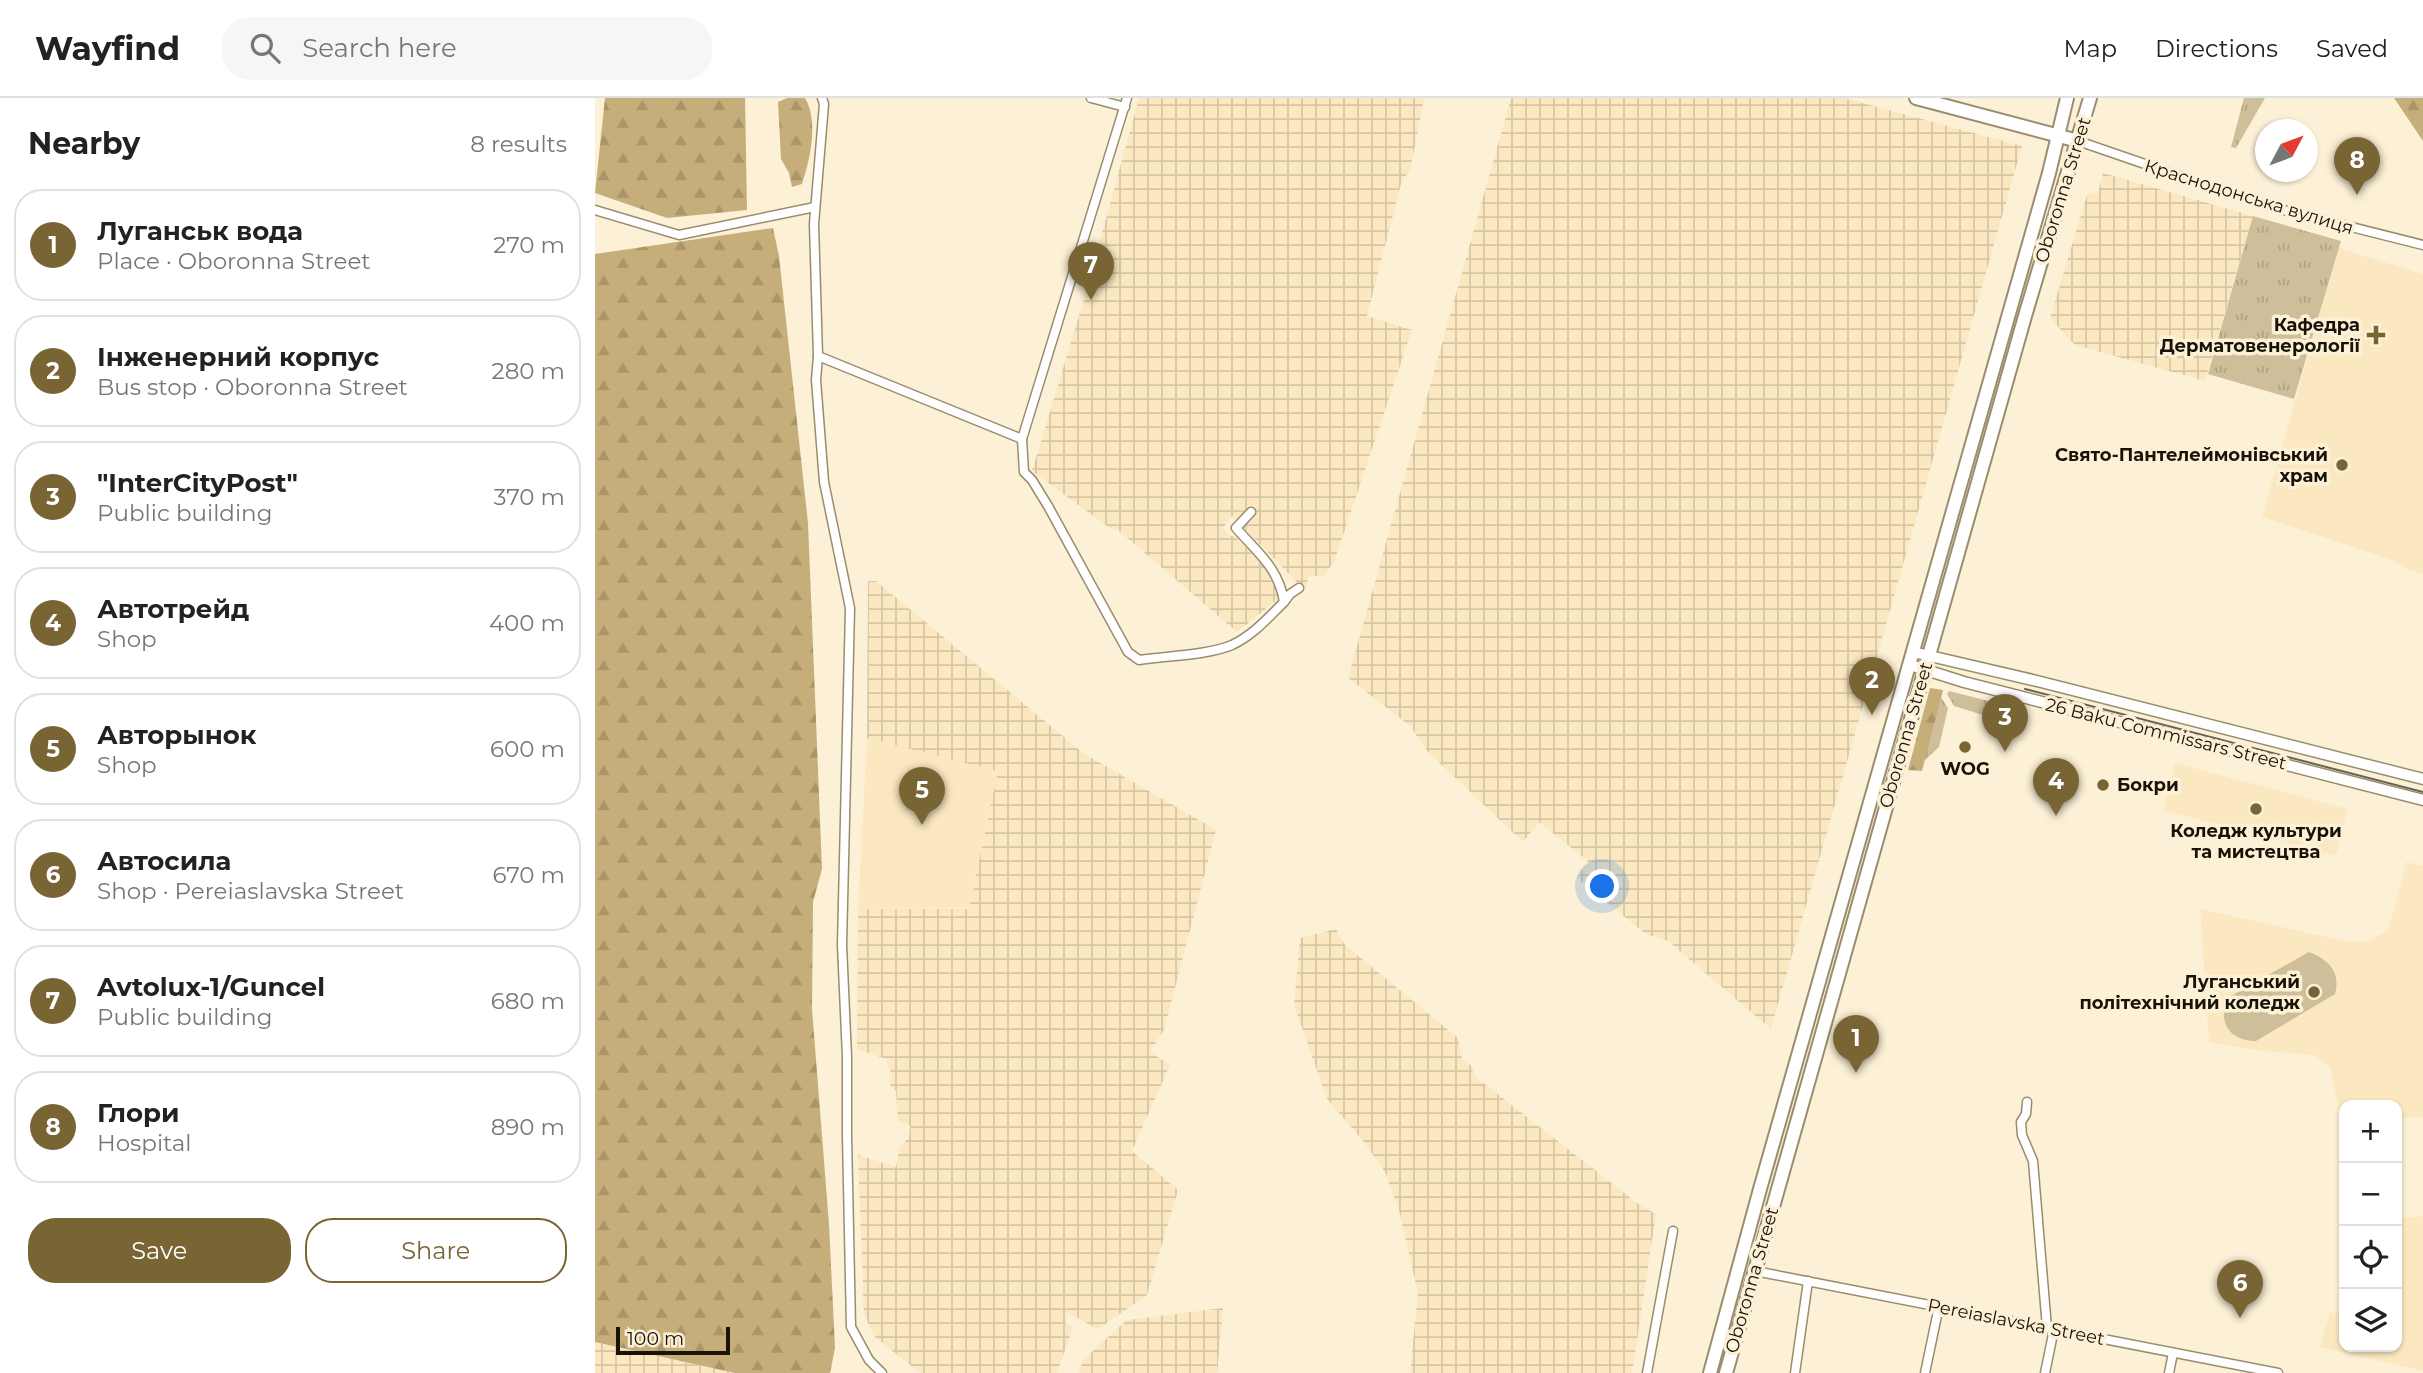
<!DOCTYPE html>
<meta charset="utf-8">
<style>
body{margin:0;font-family:Montserrat,sans-serif;background:#f6f6f6;color:#222}
.controls{position:absolute;right:21px;bottom:21px;display:grid;overflow:hidden;border-radius:14px;box-shadow:0 2px 5px #0004}
.controls button{width:63px;height:63px;display:grid;place-items:center;padding:0;border:0;border-bottom:2px solid #e0e0e0;background:#fff;color:#222;font:35px sans-serif}
.compass{position:absolute;left:1660px;top:21px;width:63px;height:63px;border-radius:50%;background:#fff;box-shadow:0 2px 5px #0004;rotate:49deg}
.scale{position:absolute;left:21px;bottom:18px;width:114px;box-sizing:border-box;padding-left:7px;border:4px solid #181207;border-top:0;font-size:19px;line-height:24px;white-space:nowrap;color:#181207;-webkit-text-stroke:5px #fcf1d6;paint-order:stroke}
.you{position:absolute;left:1008px;top:789px;width:24px;height:24px;margin:-18px;border:5px solid #fff;border-radius:50%;background:#1a73e8;box-shadow:0 0 0 10px #1a73e833}
.badge{display:grid;place-items:center;width:46px;height:46px;border-radius:50%;background:#796434;color:#fff;font-size:23px;font-weight:700}
.pin{position:absolute;translate:-50% -58px;filter:drop-shadow(0 2px 4px #0008)}
.pin::after{content:'';position:absolute;top:37px;width:24px;height:21px;background:inherit;clip-path:polygon(0 0,100% 0,50% 100%)}
.list{margin:0;padding:0;list-style:none}
h2{display:flex;justify-content:space-between;align-items:center;height:91px;margin:0;padding:0 28px;font-size:30px}
h2 small{font-size:23px;font-weight:400;color:#767676}
.list li{display:grid;grid-template-columns:46px 1fr auto;gap:21px;align-items:center;box-sizing:border-box;height:112px;margin:0 14px 14px;padding:0 14px;border:2px solid #e0e0e0;border-radius:28px}
.list b{display:block;font-size:26px;white-space:nowrap}
.list p{margin:0;font-size:23px;white-space:nowrap;color:#767676}
.list em{font-size:23px;font-style:normal;color:#767676}
.actions{display:flex;gap:14px;padding:21px 28px}
.actions a{flex:1;padding:16px 0;border:2px solid #796434;border-radius:28px;text-align:center;font-size:24px;color:#796434}
.actions .main{background:#796434;color:#fff}
.icon{flex:none;width:38px;height:38px;fill:none;stroke:currentColor;stroke-width:2;stroke-linecap:round;stroke-linejoin:round}
.map{position:relative;flex:none;width:1828px;height:1275px;overflow:hidden}
header{display:flex;align-items:center;gap:42px;box-sizing:border-box;height:98px;padding:0 35px;background:#fff;border-bottom:2px solid #e0e0e0}
header strong{font-size:33px}
nav{display:flex;gap:38px;margin-inline-start:auto;font-size:24px}
.search{width:490px;height:63px;background:#f6f6f6;display:flex;align-items:center;gap:18px;box-sizing:border-box;padding:0 24px;border-radius:28px;color:#767676;font-size:26px}
main{display:flex}
aside{flex:1;background:#fff}
.map>svg:first-child{display:block}
</style>
<header>
<strong>Wayfind</strong>
<div class="search"><svg class="icon" aria-label="search" viewBox="0 0 24 24"><circle cx="10" cy="10" r="6"/><path d="M15 15l6 6"/></svg>Search here</div>
<nav><a>Map</a><a>Directions</a><a>Saved</a></nav>
</header>
<main>
<aside>
<h2>Nearby<small>8 results</small></h2>
<ul class="list">
<li><span class="badge">1</span><div><b>Луганськ вода</b><p>Place · Oboronna Street</p></div><em>270 m</em></li>
<li><span class="badge">2</span><div><b>Інженерний корпус</b><p>Bus stop · Oboronna Street</p></div><em>280 m</em></li>
<li><span class="badge">3</span><div><b>&quot;InterCityPost&quot;</b><p>Public building</p></div><em>370 m</em></li>
<li><span class="badge">4</span><div><b>Автотрейд</b><p>Shop</p></div><em>400 m</em></li>
<li><span class="badge">5</span><div><b>Авторынок</b><p>Shop</p></div><em>600 m</em></li>
<li><span class="badge">6</span><div><b>Автосила</b><p>Shop · Pereiaslavska Street</p></div><em>670 m</em></li>
<li><span class="badge">7</span><div><b>Avtolux-1/Guncel</b><p>Public building</p></div><em>680 m</em></li>
<li><span class="badge">8</span><div><b>Глори</b><p>Hospital</p></div><em>890 m</em></li>
</ul>
<div class="actions"><a class="main">Save</a><a>Share</a></div>
</aside>
<div class="map">
<svg width="1828" height="1275" viewBox="0 0 1828 1275">
<defs>
<pattern id="industrial-grid" width="8" height="8" patternUnits="userSpaceOnUse" patternTransform="scale(1.75)"><rect width="8" height="8" fill="#fbe8c0"/><path d="M0 4h8M4 0v8" fill="none" stroke="#d6c6a4"/></pattern>
<pattern id="grass-tufts" width="24" height="20" patternUnits="userSpaceOnUse" patternTransform="scale(1.75)"><rect width="24" height="20" fill="#cebe9a"/><path d="M3 7l-1-3M5 7V3M7 7l1-3M15 17l-1-3M17 17v-4M19 17l1-3" fill="none" stroke="#b0a283"/></pattern>
<pattern id="forest-firs" width="22" height="20" patternUnits="userSpaceOnUse" patternTransform="scale(1.75)"><rect width="22" height="20" fill="#c6ae7a"/><path d="M5 1l3.5 6h-7zM16 11l3.5 6h-7z" fill="#a99568"/></pattern>
</defs>
<rect width="100%" height="100%" fill="#fcf1d6"/>
<!-- built -->
<g fill="#fbe8c0">
<path d="M1744 150 1828 176V476L1814 472 1795 461 1667 419Z"/>
<path d="M272 640 403 672 374 810 263 811Z"/>
<path d="M1580 665 1753 711 1741 758 1568 712Z"/>
<path d="M1811 764 1828 768V1019L1802 1020V1007H1749V1022H1746L1735 969 1718 957 1667 953 1614 944 1605 811 1755 844H1771L1792 833 1800 808Z"/>
<path d="M1828 1118V1273L1725 1249 1735 1214 1743 1215 1749 1190V1249H1802V1120Z"/>
</g>
<!-- industrial -->
<g fill="url(#industrial-grid)">
<path d="M544 0H829L815 73 807 82 772 218 817 232 739 464 729 477 713 479 711 491 707 494 700 482 637 418 628 430 635 438H640L676 476 684 500 642 534 523 432 516 431 437 373 487 208Z"/>
<path d="M916 0H1249L1427 48 1176 931 1073 843 1051 836 982 780 993 763 944 724 928 744 833 654 815 628 753 580Z"/>
<path d="M1508 75 1658 118 1610 283 1480 247 1455 220 1493 94 1503 96Z"/>
<path d="M273 483H281L488 655 621 732 569 932 555 954 575 967 537 1053 583 1092 552 1197 503 1231 473 1215 470 1225 478 1229 462 1275H325L279 1238 269 1216 263 1057 301 1069 305 1048 314 1040 315 1028 303 1023 301 993 295 987 297 977 291 961 262 951 263 811H374L403 673 272 640Z"/>
<path d="M741 831 750 847 863 940 867 961 877 968 878 977 1046 1108 1061 1116 1037 1275H815L823 1195 804 1112 790 1074 769 1044 732 1001 699 907 705 840Z"/>
<path d="M628 1210 622 1275H484L488 1262 532 1222Z"/>
<path d="M0 1244 140 1275H141H0Z"/>
</g>
<!-- grass -->
<g fill="url(#grass-tufts)">
<path d="M1649 0H1670L1641 50 1636 49Z"/>
<path d="M1658 118 1746 143 1699 301 1613 276Z"/>
<path d="M1354 593 1425 611 1404 622 1359 608 1352 596Z"/>
<path d="M1345 598 1353 610 1344 649 1329 663Z"/>
</g>
<!-- forest -->
<g fill="url(#forest-firs)">
<path d="M10 0H150L152 112 72 120 0 95Z"/>
<path d="M192 0H210C224 23 215 62 207 86L197 89 194 75 186 61 183 4Z"/>
<path d="M1799 0H1828V43Z"/>
<path d="M178 130 184 158 213 425 227 771 218 804 217 911 234 1126 240 1250 235 1275H140L0 1244V156Z"/>
<path d="M1335 590 1348 592 1327 673 1313 672Z"/>
</g>
<!-- pitch -->
<path fill="#cebe9a" d="M1714 854C1733 861 1746 874 1740 896L1661 943C1634 943 1621 923 1634 899Z"/>
<g fill="none" stroke-linecap="round" stroke-linejoin="round">
<!-- minor casing -->
<g stroke="#9a8d6e" stroke-width="11">
<g id="minor">
<path d="M227 0 229 6 219 126 223 258 221 282 229 384 255 510 247 847 252 959V1038L256 1229 274 1262 287 1275"/>
<path d="M496 0 530 9"/>
<path d="M532 0 427 341 429 374 437 382 453 408 533 554 544 562C570 558 614 557 637 547 658 537 673 520 689 504 684 470 662 454 641 430L656 414"/>
<path d="M1483 43 1669 107 1828 147"/>
<path d="M0 112 84 137 220 109"/>
<path d="M223 258 427 341"/>
<path d="M689 504 695 496 704 490"/>
<path d="M1432 1004 1431 1016 1426 1024 1427 1037 1438 1063 1452 1230"/>
<path d="M1160 1173 1683 1275"/>
<path d="M1052 1275 1078 1133"/>
<path d="M1200 1275 1213 1183"/>
<path d="M1330 1275 1344 1208"/>
<path d="M1450 1275 1459 1231"/>
<path d="M1574 1275 1578 1255"/>
</g>
</g>
<!-- tertiary casing -->
<g stroke="#9a8d6e" stroke-width="13">
<g id="tertiary">
<path d="M1318 554 1442 583 1828 681"/>
<path d="M1315 567 1369 584 1828 702"/>
</g>
</g>
<!-- primary casing -->
<g stroke="#9a8d6e" stroke-width="16">
<g id="primary">
<path d="M1321 0 1483 43"/>
<path d="M1115 1275 1165 1091 1454 75 1472 0"/>
<path d="M1131 1275 1430 218 1495 0"/>
</g>
</g>
<!-- minor -->
<use href="#minor" stroke="#fff" stroke-width="8"/>
<!-- tertiary -->
<use href="#tertiary" stroke="#fff" stroke-width="10"/>
<!-- primary -->
<use href="#primary" stroke="#fff" stroke-width="12"/>
<!-- tram -->
<path stroke="#6a6251" stroke-width="2" d="M1430 591 1828 694"/>
</g>
<!-- markers -->
<g fill="#796434" stroke="#fcf1d6" stroke-width="2.5">
<path d="M1777.5 226.5h7v7h7v7h-7v7h-7v-7h-7v-7h7z"/>
<circle cx="1747" cy="367" r="7"/>
<circle cx="1370" cy="649" r="7"/>
<circle cx="1508" cy="687" r="7"/>
<circle cx="1661" cy="711" r="7"/>
<circle cx="1719" cy="894" r="7"/>
</g>
<g text-anchor="middle" dominant-baseline="central" stroke-width="7" stroke-linejoin="round" paint-order="stroke">
<!-- street labels -->
<g font-size="18" fill="#181207" stroke="#fcf1d6">
<text transform="translate(1468 92) rotate(-73)">Oboronna Street</text>
<text transform="translate(1654 99) rotate(17)">Краснодонська вулиця</text>
<text transform="translate(1571 636) rotate(14)">26 Baku Commissars Street</text>
<text transform="translate(1311 637) rotate(-74)">Oboronna Street</text>
<text transform="translate(1157 1182) rotate(-74)">Oboronna Street</text>
<text transform="translate(1421 1224) rotate(11)">Pereiaslavska Street</text>
</g>
<!-- poi labels -->
<g font-size="18" font-weight="bold" fill="#181207" stroke="#fcf1d6" text-anchor="end">
<text x="1765" y="227">Кафедра<tspan x="1765" dy="21">Дерматовенерології</tspan></text>
<text x="1733" y="357">Свято-Пантелеймонівський<tspan x="1733" dy="21">храм</tspan></text>
<text x="1370" y="671" text-anchor="middle">WOG</text>
<text x="1522" y="687" text-anchor="start">Бокри</text>
<text x="1661" y="733" text-anchor="middle">Коледж культури<tspan x="1661" dy="21">та мистецтва</tspan></text>
<text x="1705" y="884">Луганський<tspan x="1705" dy="21">політехнічний коледж</tspan></text>
</g>
</g>
</svg>
<div class="controls">
<button>+</button>
<button>−</button>
<button><svg class="icon" aria-label="locate" viewBox="0 0 24 24"><circle cx="12" cy="12" r="6"/><path d="M12 2v4M12 18v4M2 12h4M18 12h4"/></svg></button>
<button><svg class="icon" aria-label="layers" viewBox="0 0 24 24"><path d="M12 4l9 5-9 5-9-5zM3 14l9 5 9-5"/></svg></button>
</div>
<svg class="compass" viewBox="-18 -18 36 36"><path d="M0-13l5 13h-10z" fill="#e53935"/><path d="M0 13l5-13h-10z" fill="#767676"/></svg>
<div class="scale">100 m</div>
<div class="you"></div>
<div class="pin badge" style="left:1261px;top:975px">1</div>
<div class="pin badge" style="left:1277px;top:617px">2</div>
<div class="pin badge" style="left:1410px;top:654px">3</div>
<div class="pin badge" style="left:1461px;top:718px">4</div>
<div class="pin badge" style="left:327px;top:727px">5</div>
<div class="pin badge" style="left:1645px;top:1220px">6</div>
<div class="pin badge" style="left:496px;top:202px">7</div>
<div class="pin badge" style="left:1762px;top:97px">8</div>
</div>
</main>
